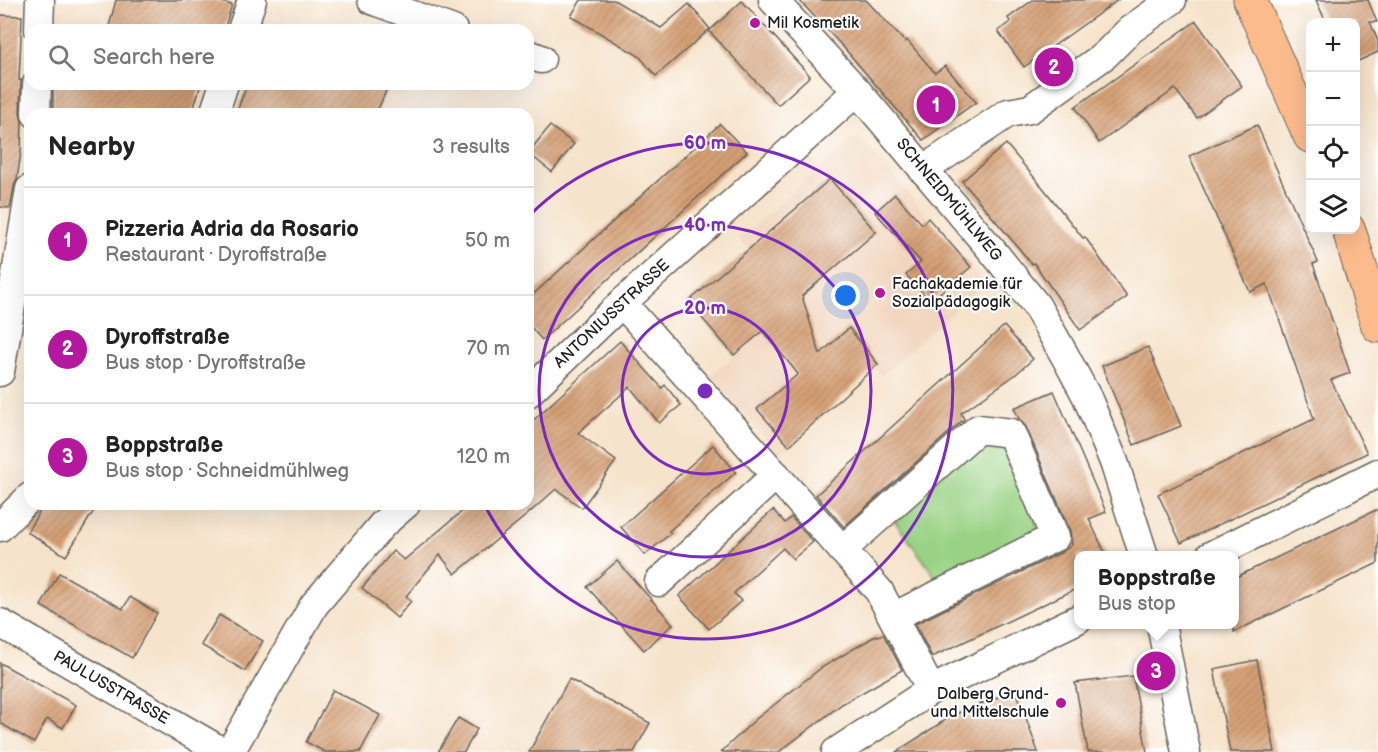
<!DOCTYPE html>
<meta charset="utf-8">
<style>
body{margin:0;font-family:"Balsamiq Sans",sans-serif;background:#f6f6f6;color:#222}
.controls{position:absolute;right:18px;top:18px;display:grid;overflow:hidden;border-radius:12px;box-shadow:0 6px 24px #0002}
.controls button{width:54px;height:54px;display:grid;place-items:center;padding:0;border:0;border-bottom:2px solid #e0e0e0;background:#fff;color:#222;font:30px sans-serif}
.you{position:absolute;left:846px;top:296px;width:21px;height:21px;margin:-15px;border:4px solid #fff;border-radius:50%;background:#1a73e8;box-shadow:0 0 0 9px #1a73e833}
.badge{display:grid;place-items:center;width:39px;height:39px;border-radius:50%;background:#b5179e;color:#fff;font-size:20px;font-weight:700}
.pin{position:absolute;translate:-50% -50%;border:3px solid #fff;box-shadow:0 2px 6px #0006}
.popup{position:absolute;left:1074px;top:551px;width:165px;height:78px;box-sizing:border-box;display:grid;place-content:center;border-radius:12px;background:#fff;filter:drop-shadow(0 2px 4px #0005);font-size:20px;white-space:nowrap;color:#767676}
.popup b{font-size:22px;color:#222}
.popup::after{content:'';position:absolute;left:50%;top:100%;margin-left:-12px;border:12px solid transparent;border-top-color:#fff}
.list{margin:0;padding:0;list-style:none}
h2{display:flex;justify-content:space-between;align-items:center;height:78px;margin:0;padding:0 24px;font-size:26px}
h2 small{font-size:20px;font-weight:400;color:#767676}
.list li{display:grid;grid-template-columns:39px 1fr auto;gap:18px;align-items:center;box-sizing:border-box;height:108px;padding:0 24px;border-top:2px solid #e0e0e0}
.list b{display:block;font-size:22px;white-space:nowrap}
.list p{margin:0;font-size:20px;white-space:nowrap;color:#767676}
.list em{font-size:20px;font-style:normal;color:#767676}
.icon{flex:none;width:33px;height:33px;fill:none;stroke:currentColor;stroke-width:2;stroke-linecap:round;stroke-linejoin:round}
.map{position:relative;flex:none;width:1378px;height:752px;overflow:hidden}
.search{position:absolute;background:#fff;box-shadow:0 6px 24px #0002;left:24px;top:24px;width:510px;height:66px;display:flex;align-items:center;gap:15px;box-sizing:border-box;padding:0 21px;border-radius:18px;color:#767676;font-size:22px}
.panel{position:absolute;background:#fff;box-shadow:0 6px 24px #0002;left:24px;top:108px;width:510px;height:402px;border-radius:18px}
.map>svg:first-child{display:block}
</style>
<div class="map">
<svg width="1378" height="752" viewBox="0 0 1378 752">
<defs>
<pattern id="building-hatch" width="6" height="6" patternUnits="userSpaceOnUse" patternTransform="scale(1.5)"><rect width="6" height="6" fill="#d49f74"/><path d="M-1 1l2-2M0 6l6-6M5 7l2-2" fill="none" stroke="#b58864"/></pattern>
</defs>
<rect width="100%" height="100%" fill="#fff"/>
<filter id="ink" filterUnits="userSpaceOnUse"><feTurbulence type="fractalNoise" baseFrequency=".0167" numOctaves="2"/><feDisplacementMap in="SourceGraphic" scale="12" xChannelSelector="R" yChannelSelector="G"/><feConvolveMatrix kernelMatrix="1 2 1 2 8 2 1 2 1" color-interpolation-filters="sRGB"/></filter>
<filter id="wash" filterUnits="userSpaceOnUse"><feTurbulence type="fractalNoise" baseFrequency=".008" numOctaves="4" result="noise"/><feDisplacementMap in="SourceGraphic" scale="24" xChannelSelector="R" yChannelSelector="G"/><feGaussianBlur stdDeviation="1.35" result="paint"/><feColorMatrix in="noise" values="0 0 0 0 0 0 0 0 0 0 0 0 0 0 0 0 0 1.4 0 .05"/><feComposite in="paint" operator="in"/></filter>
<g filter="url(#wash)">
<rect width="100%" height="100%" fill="#f6e3cb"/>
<!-- built -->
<g fill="#f2d5be">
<path d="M858 135 984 283 881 376 873 368 780 454 710 377 795 302 739 239Z"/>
<path d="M1133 676 1147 752H907L904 747 953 715 1016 690Z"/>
</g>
<!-- park -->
<path fill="#99d284" stroke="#5a7750" stroke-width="1.5" d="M975 442 1003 443 1039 530 938 580 894 520Z"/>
<g id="blocks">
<!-- building -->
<g fill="url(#building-hatch)">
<path d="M116 0H215L232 5 224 30H108Z"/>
<path d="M581 0H614L661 28 689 4 710 29 656 76 639 56 571 16Z"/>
<path d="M799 0H866L905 42 907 40 935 73 945 66 976 102 923 140 845 49Z"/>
<path d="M1033 0H1118L1024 67 998 31 1010 22 1008 18Z"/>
<path d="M1316 0H1368L1377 22H1370L1378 41V52L1356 62V22H1326Z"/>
<path d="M742 1 810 76 778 105 709 31Z"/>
<path d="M0 15 22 16 19 80H21L20 113 22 122 21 152 17 179 14 186 10 208 0 207Z"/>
<path d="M1196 21 1242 86 1197 118 1175 89 1099 143 1075 107Z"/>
<path d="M53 84H201L192 114H53Z"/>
<path d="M247 84H389L376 114H236Z"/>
<path d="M720 124 747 152 542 340 528 324V299Z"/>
<path d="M1257 125 1318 262 1313 264 1350 373 1331 380 1367 453 1181 543 1158 494 1314 419 1267 284 1250 292 1189 156Z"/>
<path d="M550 126 574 144 552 172 528 153Z"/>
<path d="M1006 144 1044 189 1083 238 1085 237 1127 297 1080 330 1034 263 1032 264 962 181Z"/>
<path d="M830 179 876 232 802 296 820 354 849 328 878 364 789 446 757 409 798 374 763 331 734 355 688 302Z"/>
<path d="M895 194 922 224 928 218 971 267 930 301 906 275 921 262 875 212Z"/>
<path d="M1004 326 1033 359 1015 375 961 413 964 419 844 527 816 495Z"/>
<path d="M620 341 662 388 665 385 681 405 659 423 630 387 578 433 616 461 582 508 556 489 528 514 455 574 440 555 406 596 411 601 397 618 362 588 393 551 404 560 471 504H528V425Z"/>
<path d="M1148 347 1181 426 1134 445 1102 366Z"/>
<path d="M1054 391 1106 512 1089 519 1106 555H1078V588L932 657 915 624 1062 552 1072 545 1070 531 1026 427 1019 419 1014 408Z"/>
<path d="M713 445 736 472 669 531 671 533 645 555 621 527Z"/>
<path d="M44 504H98L66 556 27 532Z"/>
<path d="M1378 509V563L1234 632V578Z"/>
<path d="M773 510 785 523 791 517 813 542 793 559 783 548 734 593 741 601 709 629 679 596Z"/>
<path d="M617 561 673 624 644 650 587 587Z"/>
<path d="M59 573 123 609 130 597 157 613 132 658 41 606Z"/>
<path d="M219 615 263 641 245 671 201 645Z"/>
<path d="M883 634 902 670 842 704 779 752H721L756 719 821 668 877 635 878 636Z"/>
<path d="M1257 660 1275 752H1230L1214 669Z"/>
<path d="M0 663 76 705 63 728 47 719 34 743 0 723Z"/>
<path d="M1133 676 1147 752H1088L1075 683Z"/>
<path d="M569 679 650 723 634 752H529Z"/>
<path d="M333 690 380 715 360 752H325L306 742Z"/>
<path d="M1016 690 1038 752H896L953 715Z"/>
<path d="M458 718 477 729 464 752H438Z"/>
</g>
</g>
</g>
<g filter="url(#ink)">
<use href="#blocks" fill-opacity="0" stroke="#686259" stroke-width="1.5"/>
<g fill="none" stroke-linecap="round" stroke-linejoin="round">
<!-- minor casing -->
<g stroke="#686259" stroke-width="31">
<g id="minor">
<path d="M372 0 453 30"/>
<path d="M773 0 857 91 995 254 1036 305 1065 356 1087 397 1114 462 1144 556"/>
<path d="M39 30 40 0"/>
<path d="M242 30 252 0"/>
<path d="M528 54 541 59"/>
<path d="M36 114 37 84"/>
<path d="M214 114 224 84"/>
<path d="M923 170 1008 113 1030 109 1105 55 1130 30 1172 0"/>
<path d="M622 303 879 591 931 690"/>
<path d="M0 372 30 189"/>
<path d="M528 393 622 303 857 91"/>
<path d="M0 527 30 497"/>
<path d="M842 550 978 429 1011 433 1055 537 893 617"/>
<path d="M1210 556 1378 473"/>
<path d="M659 582 776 475"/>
<path d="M0 623 223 752"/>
<path d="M1161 624 1186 752"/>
<path d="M230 752 314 605 383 524 406 504"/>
<path d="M836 752 931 690 1078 619"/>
</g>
</g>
<!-- major casing -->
<g stroke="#686259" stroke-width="35">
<g id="major">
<path d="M1250 0 1310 136"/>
<path d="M1349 230 1378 326"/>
</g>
</g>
<!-- minor -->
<use href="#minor" stroke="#fff" stroke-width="28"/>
<!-- major -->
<use href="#major" stroke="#fbbb8d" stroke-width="33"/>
</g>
</g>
<!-- distance rings -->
<g fill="none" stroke="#7b2cbf" stroke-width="3">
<circle cx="705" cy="391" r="83"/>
<circle cx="705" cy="391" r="166"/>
<path d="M528 217A248 248 0 1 1 485 506"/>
</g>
<!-- markers -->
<g fill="#b5179e" stroke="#fff" stroke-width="2">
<circle cx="755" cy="23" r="6"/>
<circle cx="880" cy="293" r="6"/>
<circle cx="1061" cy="703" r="6"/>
</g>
<g text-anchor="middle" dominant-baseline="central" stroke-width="4.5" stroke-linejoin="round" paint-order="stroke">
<!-- poi labels -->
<g font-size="16" fill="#1c1c1c" stroke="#fff" text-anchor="start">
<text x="767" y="23">Mil Kosmetik</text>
<text x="892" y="284">Fachakademie für<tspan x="892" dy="18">Sozialpädagogik</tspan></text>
<text x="1049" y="694" text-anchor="end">Dalberg Grund-<tspan x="1049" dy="18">und Mittelschule</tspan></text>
</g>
<!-- street labels -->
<g font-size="16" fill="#1c1c1c" stroke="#fff">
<text transform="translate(949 200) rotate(50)">SCHNEIDMÜHLWEG</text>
<text transform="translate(612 314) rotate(-43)">ANTONIUSSTRASSE</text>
<text transform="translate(111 688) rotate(30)">PAULUSSTRASSE</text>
</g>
</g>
<circle cx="705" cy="391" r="9" fill="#7b2cbf" stroke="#fff" stroke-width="3"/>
<g font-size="18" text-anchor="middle" font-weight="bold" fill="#7b2cbf" stroke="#fff" stroke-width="4.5" stroke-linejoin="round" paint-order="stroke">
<text x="705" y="149">60 m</text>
<text x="705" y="231">40 m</text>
<text x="705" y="314">20 m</text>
</g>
</svg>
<div class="controls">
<button>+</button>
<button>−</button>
<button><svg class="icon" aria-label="locate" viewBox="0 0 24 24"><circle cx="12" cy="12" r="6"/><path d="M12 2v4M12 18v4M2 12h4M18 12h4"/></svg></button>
<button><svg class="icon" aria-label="layers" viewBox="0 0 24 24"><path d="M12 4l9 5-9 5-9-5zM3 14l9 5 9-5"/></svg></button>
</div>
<div class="you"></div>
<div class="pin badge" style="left:936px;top:105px">1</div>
<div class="pin badge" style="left:1054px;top:67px">2</div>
<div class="pin badge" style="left:1156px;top:671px">3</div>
<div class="popup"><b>Boppstraße</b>Bus stop</div>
<div class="search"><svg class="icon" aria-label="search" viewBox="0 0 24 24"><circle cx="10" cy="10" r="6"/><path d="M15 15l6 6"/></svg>Search here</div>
<section class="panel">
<h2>Nearby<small>3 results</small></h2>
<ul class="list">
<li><span class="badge">1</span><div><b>Pizzeria Adria da Rosario</b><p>Restaurant · Dyroffstraße</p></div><em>50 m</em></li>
<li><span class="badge">2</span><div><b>Dyroffstraße</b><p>Bus stop · Dyroffstraße</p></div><em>70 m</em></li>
<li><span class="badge">3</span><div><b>Boppstraße</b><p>Bus stop · Schneidmühlweg</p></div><em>120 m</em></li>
</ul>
</section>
</div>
